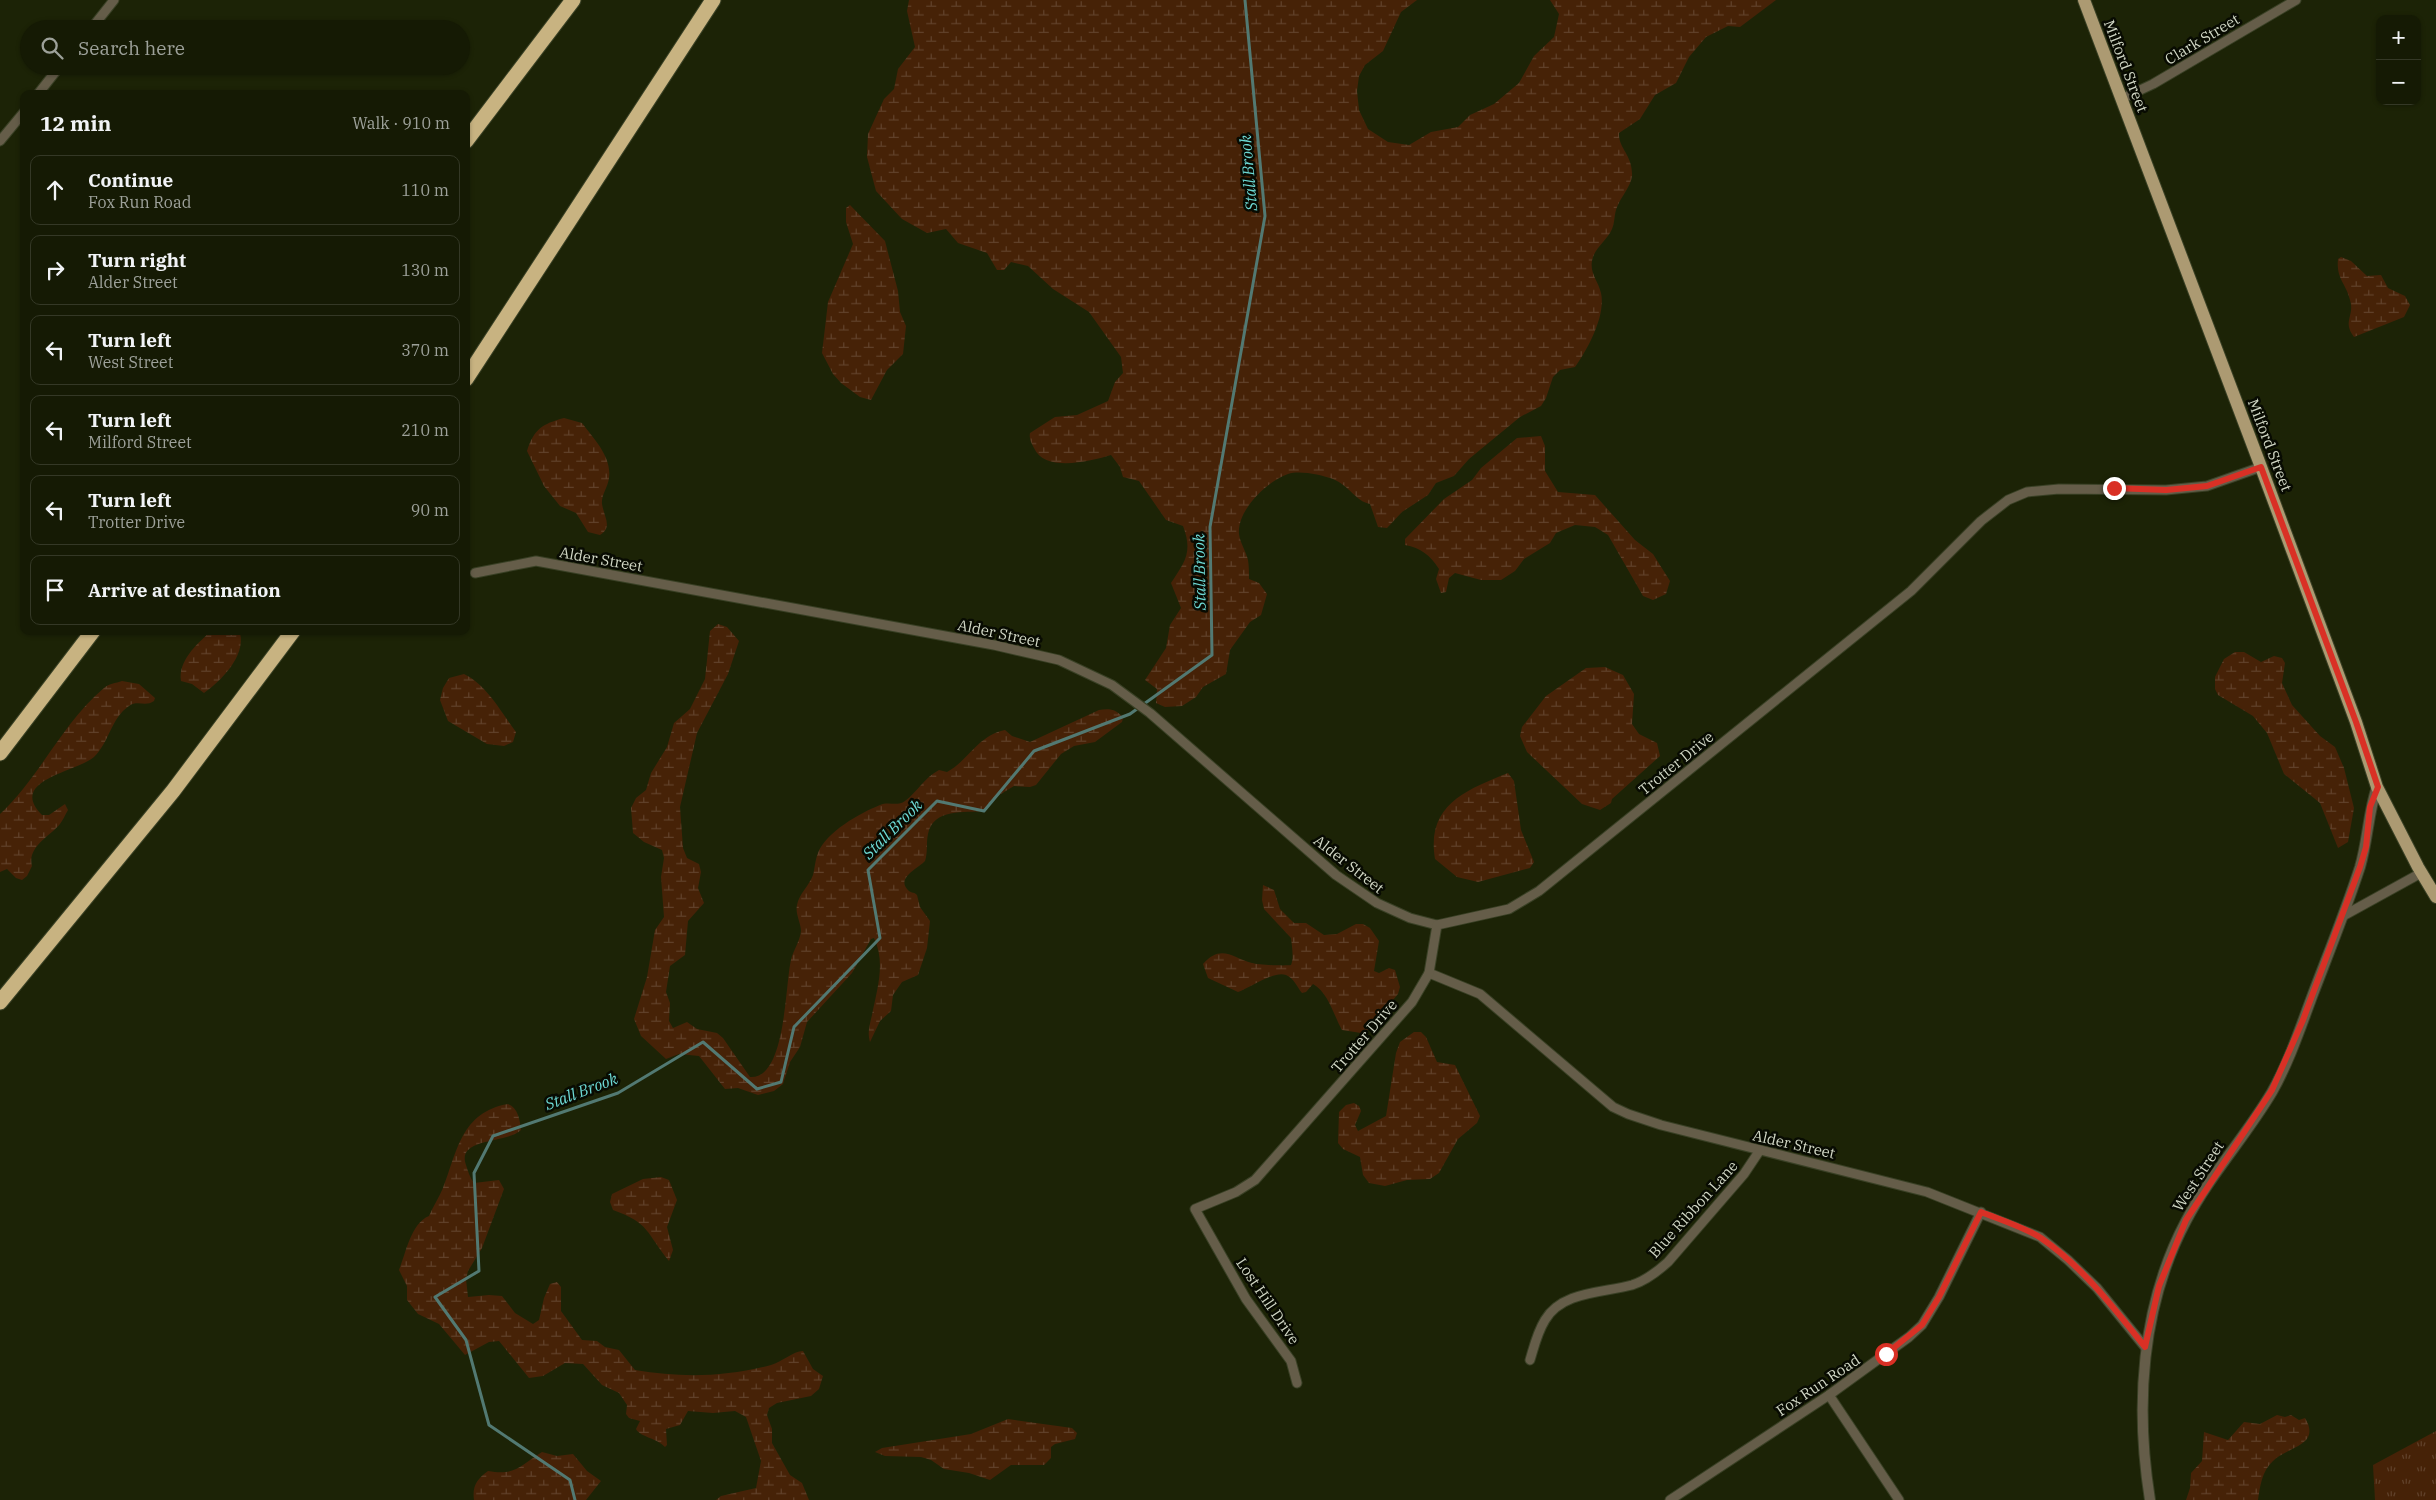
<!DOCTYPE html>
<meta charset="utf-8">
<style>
body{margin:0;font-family:"IBM Plex Serif",serif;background:#222713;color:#f1f3f6}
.controls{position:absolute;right:15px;top:15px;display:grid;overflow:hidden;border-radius:10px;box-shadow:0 1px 4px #0004}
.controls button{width:45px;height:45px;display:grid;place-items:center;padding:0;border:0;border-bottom:1px solid #343826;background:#151a04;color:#f1f3f6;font:25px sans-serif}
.stop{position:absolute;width:15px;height:15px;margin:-11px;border:4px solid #d93025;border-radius:50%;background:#fff}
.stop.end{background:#d93025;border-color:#fff;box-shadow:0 1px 5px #0008}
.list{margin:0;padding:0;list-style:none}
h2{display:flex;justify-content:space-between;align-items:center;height:65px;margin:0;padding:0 20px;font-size:21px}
h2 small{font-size:16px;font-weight:400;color:#9da19a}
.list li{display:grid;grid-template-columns:32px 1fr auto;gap:15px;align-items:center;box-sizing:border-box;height:70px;margin:0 10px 10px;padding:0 10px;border:1px solid #343826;border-radius:10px}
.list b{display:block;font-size:19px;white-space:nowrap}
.list p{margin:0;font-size:16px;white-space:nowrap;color:#9da19a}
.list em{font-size:16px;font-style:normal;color:#9da19a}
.icon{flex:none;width:28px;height:28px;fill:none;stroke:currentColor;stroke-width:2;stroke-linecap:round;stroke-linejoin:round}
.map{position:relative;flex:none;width:2436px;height:1500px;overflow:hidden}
.search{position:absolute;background:#151a04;box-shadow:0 1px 4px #0004;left:20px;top:20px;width:450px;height:55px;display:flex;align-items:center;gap:12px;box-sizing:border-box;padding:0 18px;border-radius:28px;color:#9da19a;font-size:19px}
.panel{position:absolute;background:#151a04;box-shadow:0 1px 4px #0004;left:20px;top:90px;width:450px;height:545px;border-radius:10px}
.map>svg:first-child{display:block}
</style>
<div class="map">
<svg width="2436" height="1500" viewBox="0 0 2436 1500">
<defs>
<pattern id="wetland-marsh" width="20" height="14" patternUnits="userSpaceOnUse" patternTransform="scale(1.25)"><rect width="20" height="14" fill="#462207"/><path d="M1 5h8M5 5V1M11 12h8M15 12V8" fill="none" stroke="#60412a"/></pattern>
<pattern id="park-tufts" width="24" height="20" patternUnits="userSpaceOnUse" patternTransform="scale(1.25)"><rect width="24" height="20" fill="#462207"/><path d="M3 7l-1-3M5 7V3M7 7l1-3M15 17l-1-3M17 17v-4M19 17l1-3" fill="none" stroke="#60412a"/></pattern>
</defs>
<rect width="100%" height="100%" fill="#1c2306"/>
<!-- wetland -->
<g fill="url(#wetland-marsh)">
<path d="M909 0H1417L1401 12 1383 51 1365 65 1359 76 1357 91 1359 110 1368 129 1388 142 1409 145 1431 132 1458 127 1470 115 1494 104 1519 83 1534 56 1554 37 1559 14 1550 0H1776L1740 27 1728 26 1706 37 1689 57 1676 83 1655 95 1640 119 1619 133C1618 148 1633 155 1632 176 1631 186 1621 197 1617 207 1614 214 1615 222 1612 229 1608 239 1597 246 1593 257 1588 272 1598 280 1601 293 1606 315 1588 349 1575 367L1560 370 1553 377 1546 398 1541 406 1520 417 1469 459 1454 476 1436 483 1428 495 1402 512 1387 528 1378 527 1370 504C1355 501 1350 486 1333 479 1321 475 1300 470 1288 474 1267 481 1237 510 1239 534 1240 543 1246 551 1248 560 1249 566 1249 573 1249 579L1259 583 1267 594 1261 615 1250 622 1230 650 1226 674 1203 687 1196 697 1182 706 1165 707 1156 703 1157 689 1145 680 1166 648 1170 625 1181 608 1171 583C1185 562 1193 552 1183 526L1166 520 1139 481 1123 477 1120 467 1111 455C1091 461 1045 473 1034 448 1031 442 1029 439 1030 433L1055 417 1077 415 1108 401 1115 382 1123 373 1121 357 1089 312 1053 289 1028 266 1011 262 1004 270H997L987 253 958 243 946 229 927 233 902 219 876 191 867 157 868 134 884 99 894 89 898 69 915 47 907 11Z"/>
<path d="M850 205 885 241 898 291 900 312 906 326 903 354 887 370 871 400 860 397 841 383 833 374 822 353 828 302 853 244 846 222V208Z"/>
<path d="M2341 257 2351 261 2367 276 2381 275 2388 288 2405 296 2410 305 2404 317 2354 337C2342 321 2355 316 2350 300 2346 283 2336 279 2338 259Z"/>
<path d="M564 418 582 423C594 439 612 457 609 478 608 487 601 495 602 504 604 517 613 527 600 535L588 532 576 513 560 506 544 486 527 451C534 429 542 424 564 418Z"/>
<path d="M1541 436 1545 446V471L1558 492 1595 495 1635 540 1653 554 1670 581 1666 594 1653 600 1643 596 1608 535 1595 527 1575 525 1556 533 1550 543 1524 559 1515 571 1501 580H1481L1455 573 1449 578 1446 592 1441 593 1436 579 1439 569C1430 555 1421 548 1405 545V539L1444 499 1472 480 1481 468 1517 438Z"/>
<path d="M718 624 727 627 739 641 728 674 697 733 680 807 683 848 687 858 699 864 701 872 698 888 704 903 688 921 685 955 670 966 666 992 670 1003 669 1021 673 1028 687 1022 697 1029 717 1033 723 1038 750 1077C786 1080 785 985 791 960 793 951 800 941 801 931 801 923 795 914 797 905 799 894 809 886 813 875 815 868 815 860 818 853 826 832 860 813 880 805 889 801 897 807 905 801 918 791 924 778 939 770L947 772C968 761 977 736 1005 730L1012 736 1030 742 1099 710C1109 708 1117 709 1123 718L1122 722 1095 742 1074 746 1061 754 1036 785 1030 787 1014 786 996 797 984 811C965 813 933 808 928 834 926 843 928 852 925 861 919 868 897 877 907 889 911 894 913 891 917 895L920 907 930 921 927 948 918 975 902 982 893 995 891 1011 880 1021 870 1042C867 1032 870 1024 872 1015 877 989 886 963 874 938L871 939 852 973 807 1022 800 1047 790 1062 783 1084 774 1091 758 1095 738 1088 725 1089 699 1056 679 1054 666 1059 641 1036 634 1019 647 977 655 930 664 917 661 877 664 858 662 850 644 842 633 833 631 808 636 798 646 790 651 773 667 747 674 723 690 709 705 679 710 631Z"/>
<path d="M237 631 240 633C246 656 221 681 204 693L192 684 181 681C178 661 196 645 210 632Z"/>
<path d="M2235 652H2244L2261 662 2274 656 2282 658 2285 663 2282 683 2292 705 2320 736 2335 747 2344 768 2354 808 2348 842 2338 848 2320 803 2284 774 2267 733 2253 716 2218 695 2215 689V677L2224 659Z"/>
<path d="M1605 667 1623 675 1634 694 1632 724 1639 734 1657 743 1660 756 1612 799 1611 803 1600 810 1582 804 1527 752 1520 736 1522 727 1546 696 1586 668Z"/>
<path d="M464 674C487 685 501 712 516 732L513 742 504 746 487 744 448 721 440 700 443 688 449 678Z"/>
<path d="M122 681 139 684 155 698 154 701C146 707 137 700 129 706 111 718 109 743 94 757 77 772 7 780 42 815H49L65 804 68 810C65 815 63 820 60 824 49 837 27 847 32 866L27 876 22 880 16 878 7 869 0 872V814C40 777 62 723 104 688 108 684 116 683 122 681Z"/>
<path d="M1508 773 1514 781 1521 830 1534 862 1530 868 1478 882 1457 877 1435 859C1426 805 1466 790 1508 773Z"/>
<path d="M1263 885 1274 890 1280 909 1294 923H1306L1324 935 1337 934 1356 924H1363L1370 928 1379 941 1374 971 1379 973 1389 968 1395 970 1400 987 1398 994 1368 1030 1361 1033 1342 1030C1334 1016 1328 992 1313 984L1306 992 1302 993C1297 987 1294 978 1286 975 1275 970 1250 988 1238 992L1208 978 1203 964C1221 943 1233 958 1252 963 1258 965 1286 966 1291 965 1294 959 1292 946 1291 938L1264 909 1262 900Z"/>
<path d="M1414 1032H1421L1426 1037 1437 1062 1455 1065 1480 1116 1477 1123 1458 1139 1439 1173 1430 1179 1407 1180 1385 1186 1369 1183 1363 1175 1360 1157 1343 1149 1338 1143 1339 1112 1346 1105 1354 1103 1359 1106 1361 1111 1355 1125 1358 1131 1386 1116 1396 1053 1400 1042Z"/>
<path d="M508 1104C518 1108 520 1120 521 1130 507 1144 456 1137 466 1165 468 1171 470 1178 474 1183L499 1180 504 1189 482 1248 468 1271 466 1279 468 1297 489 1295 502 1296 515 1313 533 1324 539 1320 544 1298 550 1284 557 1282 561 1287V1311L582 1340 597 1341 605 1347 619 1350 635 1370C682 1378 725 1377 771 1365 782 1362 793 1351 803 1351L813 1369 823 1376 819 1389 811 1396 777 1403 769 1408 767 1415 772 1429V1443L790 1475 802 1483 809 1500H716L721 1496 756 1488 761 1461 746 1417 735 1411 713 1413 688 1411 680 1425 666 1429 667 1445 665 1447C657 1438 640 1437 636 1429L640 1421 629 1418 626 1414 627 1405 619 1393 602 1385 583 1364 565 1363 543 1376 529 1378 499 1341 489 1342 465 1355 439 1324 418 1314 407 1300V1286L399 1270C406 1253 411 1223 429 1216 433 1207 439 1197 443 1188 457 1152 461 1112 508 1104Z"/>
<path d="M661 1177 669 1180 677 1200 667 1227 673 1250 669 1261C646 1233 650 1223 613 1210L610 1202 612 1194 643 1179Z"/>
<path d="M2277 1415 2285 1417 2291 1415 2299 1420 2305 1418C2322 1446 2286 1447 2273 1461 2262 1471 2260 1486 2258 1500H2186L2190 1488 2191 1473 2202 1461 2204 1432 2228 1440 2244 1422 2260 1424Z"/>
<path d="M1008 1419 1072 1428 1077 1433 1075 1439 1055 1444 1051 1447V1458L1044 1465H1011L990 1480 969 1473 944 1469 931 1460 921 1457 885 1456 875 1452 882 1448 971 1434Z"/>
<path d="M542 1452 557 1456 573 1454 587 1471 601 1481 586 1500H474C472 1486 477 1479 488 1471 515 1476 520 1466 542 1452Z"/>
</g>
<!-- park -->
<path fill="url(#park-tufts)" d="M2436 1431V1500H2375L2373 1465Z"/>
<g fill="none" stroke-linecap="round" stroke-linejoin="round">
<!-- stream -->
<path stroke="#527972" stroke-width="3" d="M575 1500 570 1480 489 1425 466 1340 435 1297 479 1271 474 1173 493 1136 618 1093 703 1042 757 1089 781 1082 794 1027 880 938 868 870 937 801 984 811 1034 751 1130 714 1212 655 1210 527 1265 216 1245 0"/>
<!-- minor casing -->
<g stroke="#394025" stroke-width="11">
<g id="minor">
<path d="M91 29 114 0"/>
<path d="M38 94 60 66"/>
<path d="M2121 99 2153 84 2296 0"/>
<path d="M0 141 24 112"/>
<path d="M475 573 536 561 994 645 1059 660 1112 685 1150 713 1336 875 1377 903 1410 918 1437 925"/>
<path d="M2343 916 2421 873"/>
<path d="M1429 973 1480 994 1613 1107 1628 1114 1661 1125 1927 1192 2040 1237 2068 1260 2097 1288 2145 1347"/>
<path d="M1530 1360C1534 1347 1537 1333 1545 1320 1562 1291 1603 1293 1632 1285 1645 1281 1658 1271 1668 1262L1744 1174 1760 1150"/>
<path d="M1297 1383 1291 1361 1246 1299 1195 1209 1236 1192 1255 1180 1412 1002 1429 973 1437 925 1509 909 1539 891 1911 591 1981 521 2008 500 2027 492 2059 489 2166 490 2207 486 2261 467"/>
<path d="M1829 1395 1899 1500"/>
<path d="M1670 1500 1829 1395 1909 1337 1922 1325 1939 1297 1981 1212"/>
</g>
</g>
<!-- tertiary casing -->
<g stroke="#394025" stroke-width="12">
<path id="tertiary" d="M2150 1500C2135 1406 2141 1306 2186 1221 2210 1175 2246 1136 2272 1092 2289 1062 2301 1026 2313 994 2329 952 2346 910 2360 867 2368 840 2368 813 2377 787"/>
</g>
<!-- primary casing -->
<g stroke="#394025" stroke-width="14">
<path id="primary" d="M2084 0 2261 467 2356 722 2377 787 2418 867 2436 897"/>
</g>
<!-- motorway casing -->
<g stroke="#394025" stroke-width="17">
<g id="motorway">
<path d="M466 141 573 0"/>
<path d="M466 379 713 0"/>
<path d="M0 753 93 631"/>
<path d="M0 1002 173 791 293 631"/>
</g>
</g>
<!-- minor -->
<use href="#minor" stroke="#655d49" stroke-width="9"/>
<!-- tertiary -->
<use href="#tertiary" stroke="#655d49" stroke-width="10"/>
<!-- primary -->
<use href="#primary" stroke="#ac9a72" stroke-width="12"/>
<!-- motorway -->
<use href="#motorway" stroke="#c8b381" stroke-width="15"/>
</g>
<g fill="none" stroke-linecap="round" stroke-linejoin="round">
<!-- route -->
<path stroke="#d93025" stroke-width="6" d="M1886 1354 1922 1325 1939 1297 1981 1212C2001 1220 2024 1227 2041 1238 2083 1267 2114 1308 2145 1347L2159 1286 2186 1220 2272 1090 2303 1020 2360 867 2366 847 2370 807 2378 787 2356 722 2261 467 2207 486 2166 490 2114 488"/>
</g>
<g text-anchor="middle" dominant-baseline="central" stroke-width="5" stroke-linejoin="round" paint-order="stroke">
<!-- street labels -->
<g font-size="15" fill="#d1d7c5" stroke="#080b02">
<text transform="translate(2202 39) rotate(-31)">Clark Street</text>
<text transform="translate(2126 66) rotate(69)">Milford Street</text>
<text transform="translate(2270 445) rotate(69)">Milford Street</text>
<text transform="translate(601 559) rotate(10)">Alder Street</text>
<text transform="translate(999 633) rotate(12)">Alder Street</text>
<text transform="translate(1676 763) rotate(-39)">Trotter Drive</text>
<text transform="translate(1349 864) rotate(38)">Alder Street</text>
<text transform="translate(1364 1036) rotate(-49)">Trotter Drive</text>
<text transform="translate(1794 1144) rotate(13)">Alder Street</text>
<text transform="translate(2198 1176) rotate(-57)">West Street</text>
<text transform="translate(1693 1209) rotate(-48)">Blue Ribbon Lane</text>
<text transform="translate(1268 1301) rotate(56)">Lost Hill Drive</text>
<text transform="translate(1818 1385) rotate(-34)">Fox Run Road</text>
</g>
<!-- water labels -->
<g font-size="16" font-style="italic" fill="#6dd9d4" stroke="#080b02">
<text transform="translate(1248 173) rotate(-95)">Stall Brook</text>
<text transform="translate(1199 572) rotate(-91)">Stall Brook</text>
<text transform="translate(892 829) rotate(-45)">Stall Brook</text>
<text transform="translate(581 1091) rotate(-21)">Stall Brook</text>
</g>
</g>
</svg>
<div class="controls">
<button>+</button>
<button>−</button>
</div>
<div class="stop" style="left:1886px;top:1354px"></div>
<div class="stop end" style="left:2114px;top:488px"></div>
<div class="search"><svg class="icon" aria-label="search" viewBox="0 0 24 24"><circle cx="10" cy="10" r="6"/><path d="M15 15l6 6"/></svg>Search here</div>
<section class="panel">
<h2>12 min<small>Walk · 910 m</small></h2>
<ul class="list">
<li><svg class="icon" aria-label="ahead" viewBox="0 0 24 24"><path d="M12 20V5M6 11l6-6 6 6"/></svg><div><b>Continue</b><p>Fox Run Road</p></div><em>110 m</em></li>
<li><svg class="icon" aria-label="right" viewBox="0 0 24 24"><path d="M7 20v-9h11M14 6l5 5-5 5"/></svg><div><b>Turn right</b><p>Alder Street</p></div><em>130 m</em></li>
<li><svg class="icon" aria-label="left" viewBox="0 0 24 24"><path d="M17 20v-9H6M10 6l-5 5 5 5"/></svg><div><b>Turn left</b><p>West Street</p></div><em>370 m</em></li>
<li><svg class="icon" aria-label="left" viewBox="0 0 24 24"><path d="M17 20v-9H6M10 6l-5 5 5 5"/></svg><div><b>Turn left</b><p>Milford Street</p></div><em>210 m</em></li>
<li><svg class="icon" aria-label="left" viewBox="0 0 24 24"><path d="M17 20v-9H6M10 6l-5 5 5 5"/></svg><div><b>Turn left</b><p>Trotter Drive</p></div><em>90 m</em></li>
<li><svg class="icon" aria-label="arrive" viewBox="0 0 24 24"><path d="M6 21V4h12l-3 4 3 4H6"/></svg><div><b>Arrive at destination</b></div></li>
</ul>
</section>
</div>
